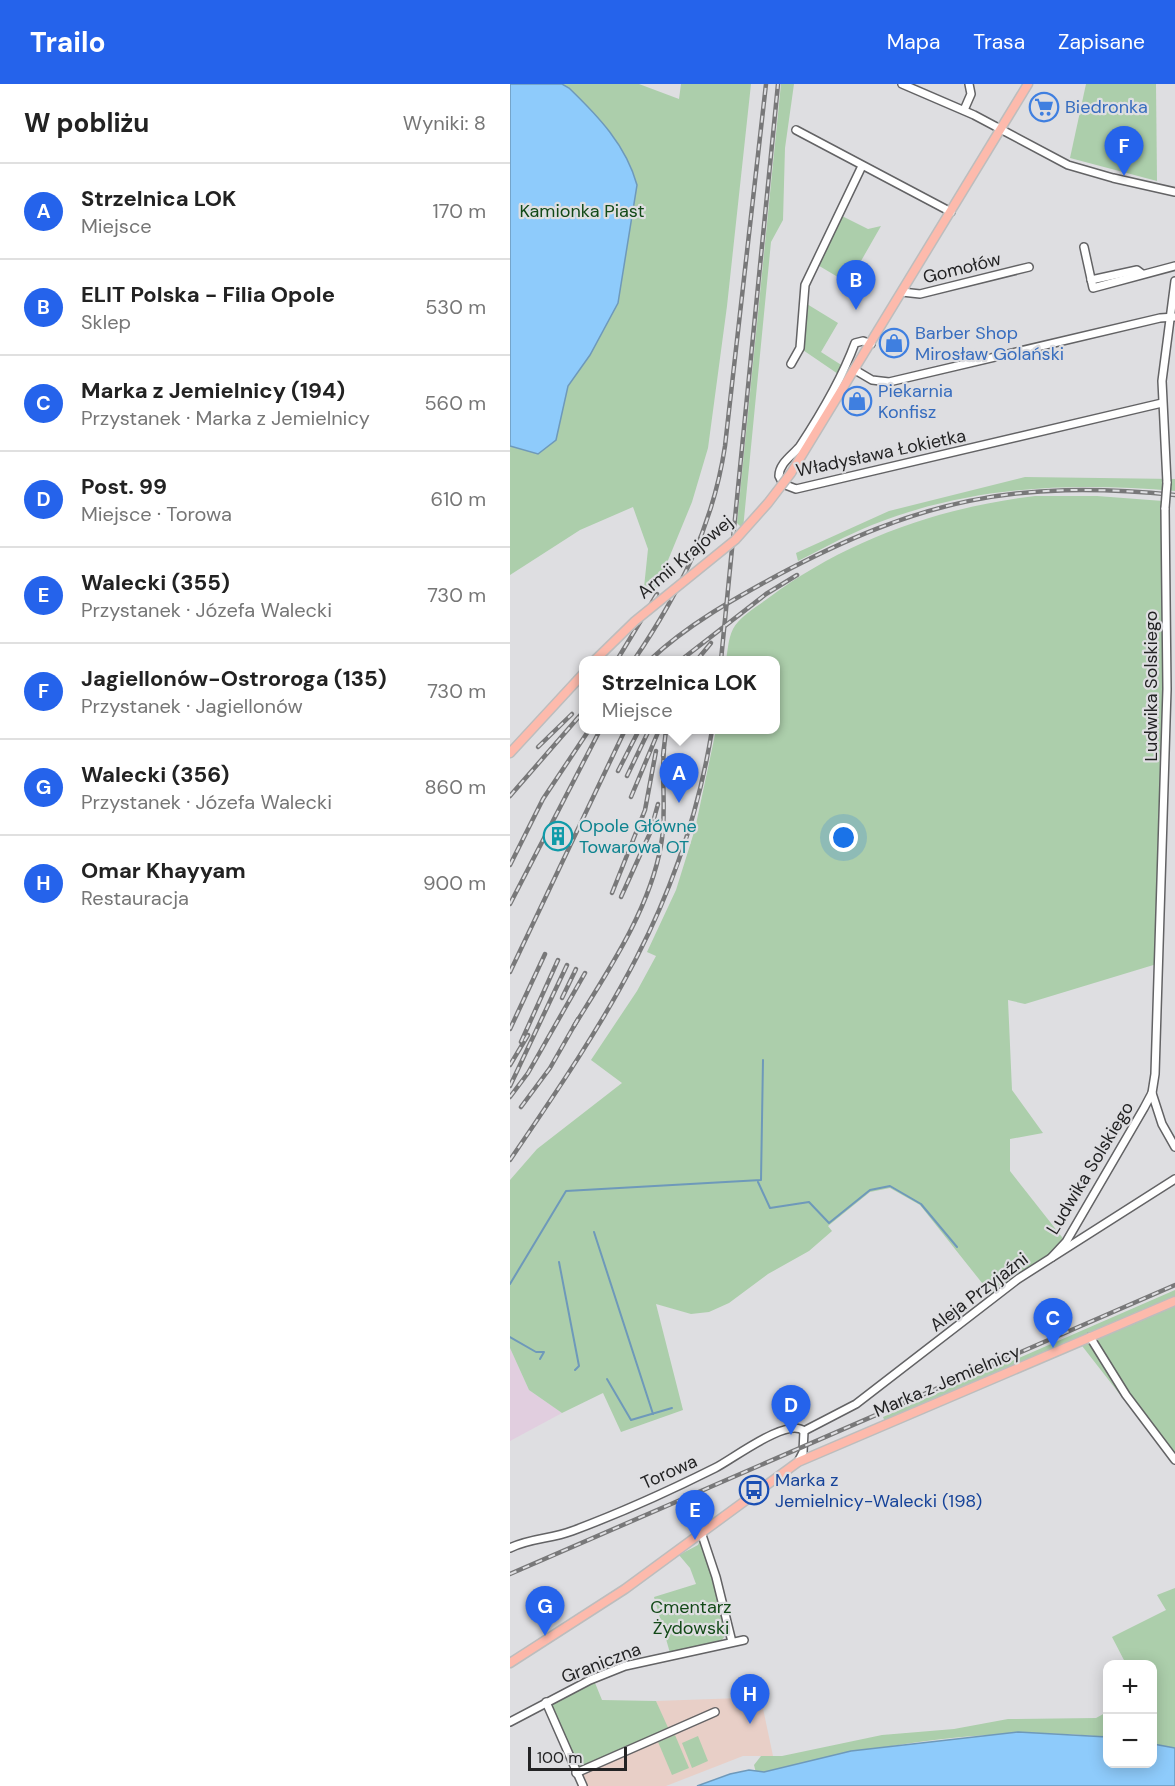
<!DOCTYPE html>
<html lang="pl">
<meta charset="utf-8">
<style>
body{margin:0;font-family:"DM Sans",sans-serif;background:#f6f6f6;color:#222}
.controls{position:absolute;right:18px;bottom:18px;display:grid;overflow:hidden;border-radius:12px;box-shadow:0 3px 15px #0003}
.controls button{width:54px;height:54px;display:grid;place-items:center;padding:0;border:0;border-bottom:2px solid #e0e0e0;background:#fff;color:#222;font:30px sans-serif}
.scale{position:absolute;left:18px;bottom:15px;width:99px;box-sizing:border-box;padding-left:6px;border:3px solid #232324;border-top:0;font-size:16px;line-height:21px;white-space:nowrap;color:#232324;-webkit-text-stroke:4px #dedee1;paint-order:stroke}
.you{position:absolute;left:334px;top:754px;width:21px;height:21px;margin:-15px;border:4px solid #fff;border-radius:50%;background:#1a73e8;box-shadow:0 0 0 9px #1a73e833}
.badge{display:grid;place-items:center;width:39px;height:39px;border-radius:50%;background:#2563eb;color:#fff;font-size:20px;font-weight:700}
.pin{position:absolute;translate:-50% -50px;filter:drop-shadow(0 2px 3px #0008)}
.pin::after{content:'';position:absolute;top:32px;width:21px;height:18px;background:inherit;clip-path:polygon(0 0,100% 0,50% 100%)}
.popup{position:absolute;left:69px;top:572px;width:201px;height:78px;box-sizing:border-box;display:grid;place-content:center;border-radius:12px;background:#fff;filter:drop-shadow(0 2px 4px #0005);font-size:20px;white-space:nowrap;color:#767676}
.popup b{font-size:22px;color:#222}
.popup::after{content:'';position:absolute;left:50%;top:100%;margin-left:-12px;border:12px solid transparent;border-top-color:#fff}
.list{margin:0;padding:0;list-style:none}
h2{display:flex;justify-content:space-between;align-items:center;height:78px;margin:0;padding:0 24px;font-size:26px}
h2 small{font-size:20px;font-weight:400;color:#767676}
.list li{display:grid;grid-template-columns:39px 1fr auto;gap:18px;align-items:center;box-sizing:border-box;height:96px;padding:0 24px;border-top:2px solid #e0e0e0}
.list b{display:block;font-size:22px;white-space:nowrap}
.list p{margin:0;font-size:20px;white-space:nowrap;color:#767676}
.list em{font-size:20px;font-style:normal;color:#767676}
.map{position:relative;flex:none;width:665px;height:1702px;overflow:hidden}
header{display:flex;align-items:center;gap:36px;box-sizing:border-box;height:84px;padding:0 30px;background:#2563eb;color:#fff}
header strong{font-size:28px}
nav{display:flex;gap:33px;margin-inline-start:auto;font-size:21px}
main{display:flex}
aside{flex:1;background:#fff}
.map>svg:first-child{display:block}
</style>
<header>
<strong>Trailo</strong>
<nav><a>Mapa</a><a>Trasa</a><a>Zapisane</a></nav>
</header>
<main>
<aside>
<h2>W pobliżu<small>Wyniki: 8</small></h2>
<ul class="list">
<li><span class="badge">A</span><div><b>Strzelnica LOK</b><p>Miejsce</p></div><em>170 m</em></li>
<li><span class="badge">B</span><div><b>ELIT Polska - Filia Opole</b><p>Sklep</p></div><em>530 m</em></li>
<li><span class="badge">C</span><div><b>Marka z Jemielnicy (194)</b><p>Przystanek · Marka z Jemielnicy</p></div><em>560 m</em></li>
<li><span class="badge">D</span><div><b>Post. 99</b><p>Miejsce · Torowa</p></div><em>610 m</em></li>
<li><span class="badge">E</span><div><b>Walecki (355)</b><p>Przystanek · Józefa Walecki</p></div><em>730 m</em></li>
<li><span class="badge">F</span><div><b>Jagiellonów-Ostroroga (135)</b><p>Przystanek · Jagiellonów</p></div><em>730 m</em></li>
<li><span class="badge">G</span><div><b>Walecki (356)</b><p>Przystanek · Józefa Walecki</p></div><em>860 m</em></li>
<li><span class="badge">H</span><div><b>Omar Khayyam</b><p>Restauracja</p></div><em>900 m</em></li>
</ul>
</aside>
<div class="map">
<svg width="665" height="1702" viewBox="0 0 665 1702">
<rect width="100%" height="100%" fill="#dedee1"/>
<!-- commercial -->
<path fill="#e8cfc7" d="M231 1614 251 1615 263 1672H233L156 1702H72L66 1689 159 1648 146 1617Z"/>
<!-- education -->
<path fill="#e1cedf" d="M0 1264 19 1306 52 1329 0 1357Z"/>
<!-- green -->
<g fill="#acceab">
<path d="M0 0H129L169 15 171 0H241L217 222 198 364 182 418 147 503 133 513 138 465 123 423 70 446 0 491Z"/>
<path d="M271 0H284L275 64 273 136 261 158 233 445 227 439Z"/>
<path d="M576 0H646L647 97 560 74Z"/>
<path d="M330 131 358 145 371 142 347 184 357 190 348 205 306 180Z"/>
<path d="M292 217 328 239 311 268 336 284 331 292 290 264Z"/>
<path d="M515 393 665 395V407C561 398 460 402 362 441 337 451 312 465 288 477L286 469 379 427Z"/>
<path d="M525 412H587L653 417 651 430 657 465 650 879 515 920 498 916 502 1006 533 1049 500 1055V1087L559 1162 484 1214 410 1121 380 1104 360 1108 318 1142 322 1147 299 1167 258 1190 219 1219 199 1228 181 1230 146 1220 173 1326 111 1348 93 1309 52 1329 19 1306 0 1264V1096L27 1065 112 999 81 976 127 907 146 872 137 868 166 806 185 745 206 646H265V576H216C218 566 218 555 223 545 229 533 246 523 257 515 336 456 427 424 525 412Z"/>
<path d="M665 1206V1381L569 1258 377 1342 373 1333Z"/>
<path d="M190 1456 203 1495 215 1552 210 1558 160 1569 144 1513 186 1500 180 1484 169 1471 188 1461Z"/>
<path d="M665 1504V1664L643 1660 642 1580H616L602 1553 656 1526 647 1511Z"/>
<path d="M83 1594 92 1616 146 1617 160 1648 66 1689 36 1619Z"/>
<path d="M597 1628V1653C480 1641 368 1661 254 1688L246 1689 244 1681 251 1672H272L372 1651 444 1645 498 1635 586 1634Z"/>
<path d="M165 1651 179 1684 162 1691 148 1658Z"/>
<path d="M188 1652 198 1677 182 1684 172 1659Z"/>
</g>
<!-- water -->
<g fill="#8ecbfb" stroke="#6e99ba" stroke-width="1.5">
<path d="M0 0H52L59 4C88 32 116 61 127 101L108 219 80 271 58 302 46 356 28 370 0 362Z"/>
<path d="M508 1648 597 1653 598 1680H642L643 1660 665 1664V1702H187L220 1690 239 1686 254 1688 341 1667Z"/>
</g>
<g fill="none" stroke-linecap="round" stroke-linejoin="round">
<!-- stream -->
<g stroke="#6e99ba" stroke-width="2">
<path d="M248 1098 260 1124 299 1118 319 1139 360 1106 380 1102 411 1120 447 1163"/>
<path d="M84 1148 143 1330"/>
<path d="M49 1178 69 1282 65 1286"/>
<path d="M0 1200 56 1107 251 1096 253 976"/>
<path d="M0 1253 26 1268H34L30 1275"/>
<path d="M97 1295 121 1336 162 1324"/>
</g>
<!-- minor casing -->
<g stroke="#636365" stroke-width="10">
<g id="minor">
<path d="M392 0 464 31 558 81 603 94 665 108"/>
<path d="M454 26 461 10 459 0"/>
<path d="M286 46 441 128"/>
<path d="M574 163 583 204 665 182"/>
<path d="M581 196 627 186 631 189"/>
<path d="M392 208 410 210 519 183"/>
<path d="M361 260 353 257 345 259C332 294 311 330 290 362 283 371 269 379 269 392L273 400 286 405 652 319"/>
<path d="M281 280 290 264 295 201 352 82"/>
<path d="M345 286 362 296 379 298 650 234 665 233"/>
<path d="M657 399 652 297 665 197"/>
<path d="M642 1009 652 1040 665 1063"/>
<path d="M542 1173 556 1158 634 1024 642 1009 645 990 657 605 655 424"/>
<path d="M580 1253 616 1311 665 1376"/>
<path d="M294 1347 346 1320 508 1195 665 1095"/>
<path d="M288 1378 293 1368 294 1347"/>
<path d="M191 1448 206 1493 222 1558"/>
<path d="M0 1464C20 1454 41 1455 62 1447 108 1430 161 1406 205 1384 223 1375 277 1333 294 1347"/>
<path d="M36 1618 73 1702"/>
<path d="M0 1638 80 1596 115 1582 234 1556"/>
<path d="M66 1689 205 1628"/>
</g>
</g>
<!-- major casing -->
<g stroke="#bdbdbd" stroke-width="11">
<g id="major">
<path d="M281 389 518 0"/>
<path d="M0 669 73 590"/>
<path d="M0 1579 115 1505 288 1378 665 1217"/>
</g>
</g>
<!-- minor -->
<use href="#minor" stroke="#fff" stroke-width="7"/>
<!-- major -->
<use href="#major" stroke="#fdbaac" stroke-width="8"/>
<!-- rail casing -->
<g stroke="#787879" stroke-width="4.5">
<g id="rail">
<path d="M107 576 147 510"/>
<path d="M124 576C169 510 203 442 215 362L256 0"/>
<path d="M140 576C177 541 222 516 268 491 409 416 505 395 665 411"/>
<path d="M171 576 256 510 287 491"/>
<path d="M187 576 201 559"/>
<path d="M211 576 268 0"/>
<path d="M28 663 62 630"/>
<path d="M153 672 156 646"/>
<path d="M108 687 129 646"/>
<path d="M117 692 139 646"/>
<path d="M0 712 73 628"/>
<path d="M121 713 149 646"/>
<path d="M0 781 33 715 79 646"/>
<path d="M102 809 135 726 146 667"/>
<path d="M111 813 140 749 148 720"/>
<path d="M0 820 90 646"/>
<path d="M0 888 115 646"/>
<path d="M52 914 66 885"/>
<path d="M64 942C98 887 140 825 151 761 157 729 151 697 154 665"/>
<path d="M0 945 35 870"/>
<path d="M11 958 48 876"/>
<path d="M0 981 18 951"/>
<path d="M0 1002 57 881"/>
<path d="M0 1013 18 989 75 889"/>
<path d="M11 1023 40 984 68 935"/>
<path d="M0 1076C97 934 174 820 202 646"/>
<path d="M0 1490 665 1201"/>
</g>
</g>
<!-- rail -->
<use href="#rail" stroke="#dedee1" stroke-width="2" stroke-dasharray="7" stroke-linecap="butt"/>
<!-- minor-bridge casing -->
<g stroke="#636365" stroke-width="10" stroke-linecap="butt">
<path id="minor-bridge" d="M655 424 657 399"/>
</g>
<!-- major-bridge casing -->
<g stroke="#bdbdbd" stroke-width="11" stroke-linecap="butt">
<path id="major-bridge" d="M85 576 125 537 225 456 258 419 281 389"/>
</g>
<!-- minor-bridge -->
<use href="#minor-bridge" stroke="#fff" stroke-width="7"/>
<!-- major-bridge -->
<use href="#major-bridge" stroke="#fdbaac" stroke-width="8"/>
</g>
<!-- icons -->
<defs>
<g id="supermarket-ring" transform="scale(1.5)"><circle r="9.5" fill="#dedee1" stroke="#3f7fe0" stroke-width="1.5"/><path d="M-6-5.5h2.5l.6 2H6L4.5 2H-2.5L-4.4-4H-6ZM-1.5 3.2a1.3 1.3 0 1 0 .1 0ZM3 3.2a1.3 1.3 0 1 0 .1 0Z" fill="#3f7fe0"/></g>
<g id="shop-ring" transform="scale(1.5)"><circle r="9.5" fill="#dedee1" stroke="#3f7fe0" stroke-width="1.5"/><path d="M-5-2.5h2.3a2.7 3.5 0 0 1 5.4 0H5L5.5 6h-11ZM-1.5-2.5h3a1.5 2.3 0 0 0-3 0Z" fill="#3f7fe0"/></g>
<g id="building-ring" transform="scale(1.5)"><circle r="9.5" fill="#dedee1" stroke="#0f9aa8" stroke-width="1.5"/><path d="M-4-6H4V6H1V3H-1V6H-4ZM-2.5-4.3h1.7v1.8h-1.7ZM.8-4.3h1.7v1.8H.8ZM-2.5-1h1.7V.8h-1.7ZM.8-1h1.7V.8H.8Z" fill="#0f9aa8"/></g>
<g id="bus-ring" transform="scale(1.5)"><circle r="9.5" fill="#dedee1" stroke="#1a4fb4" stroke-width="1.5"/><path d="M-5-6H5V4H4V6H2V4H-2V6H-4V4H-5ZM-3.5-4V0h7V-4ZM-3.5 1.2v1.5H-2V1.2ZM2 1.2v1.5H3.5V1.2Z" fill="#1a4fb4"/></g>
</defs>
<g fill-rule="evenodd">
<use href="#supermarket-ring" x="534" y="23"/>
<use href="#shop-ring" x="384" y="259"/>
<use href="#shop-ring" x="347" y="317"/>
<use href="#building-ring" x="48" y="752"/>
<use href="#bus-ring" x="244" y="1406"/>
</g>
<g text-anchor="middle" dominant-baseline="central" stroke-width="4.5" stroke-linejoin="round" paint-order="stroke">
<!-- shop labels -->
<g font-size="18" fill="#366cbe" stroke="#dedee1" text-anchor="start">
<text x="555" y="23">Biedronka</text>
<text x="405" y="249">Barber Shop<tspan x="405" dy="21">Mirosław Golański</tspan></text>
<text x="368" y="307">Piekarnia<tspan x="368" dy="21">Konfisz</tspan></text>
</g>
<!-- park labels -->
<g font-size="18" fill="#124917" stroke="#dedee1">
<text x="72" y="127">Kamionka Piast</text>
<text x="181" y="1523">Cmentarz<tspan x="181" dy="21">Żydowski</tspan></text>
</g>
<!-- street labels -->
<g font-size="18" fill="#232324" stroke="#dedee1">
<text transform="translate(452 184) rotate(-14)">Gomołów</text>
<text transform="translate(371 369) rotate(-12)">Władysława Łokietka</text>
<text transform="translate(175 473) rotate(-40)">Armii Krajowej</text>
<text transform="translate(641 602) rotate(-90)">Ludwika Solskiego</text>
<text transform="translate(580 1084) rotate(-59)">Ludwika Solskiego</text>
<text transform="translate(469 1208) rotate(-37)">Aleja Przyjaźni</text>
<text transform="translate(437 1297) rotate(-23)">Marka z Jemielnicy</text>
<text transform="translate(159 1388) rotate(-24)">Torowa</text>
<text transform="translate(91 1579) rotate(-21)">Graniczna</text>
</g>
<!-- culture labels -->
<g font-size="18" fill="#0d838f" stroke="#dedee1" text-anchor="start">
<text x="69" y="742">Opole Główne<tspan x="69" dy="21">Towarowa OT</tspan></text>
</g>
<!-- transit labels -->
<g font-size="18" fill="#164399" stroke="#dedee1" text-anchor="start">
<text x="265" y="1396">Marka z<tspan x="265" dy="21">Jemielnicy-Walecki (198)</tspan></text>
</g>
</g>
</svg>
<div class="controls">
<button>+</button>
<button>−</button>
</div>
<div class="scale">100 m</div>
<div class="you"></div>
<div class="pin badge" style="left:169px;top:719px">A</div>
<div class="popup"><b>Strzelnica LOK</b>Miejsce</div>
<div class="pin badge" style="left:346px;top:226px">B</div>
<div class="pin badge" style="left:543px;top:1264px">C</div>
<div class="pin badge" style="left:281px;top:1351px">D</div>
<div class="pin badge" style="left:185px;top:1456px">E</div>
<div class="pin badge" style="left:614px;top:92px">F</div>
<div class="pin badge" style="left:35px;top:1552px">G</div>
<div class="pin badge" style="left:240px;top:1640px">H</div>
</div>
</main>
